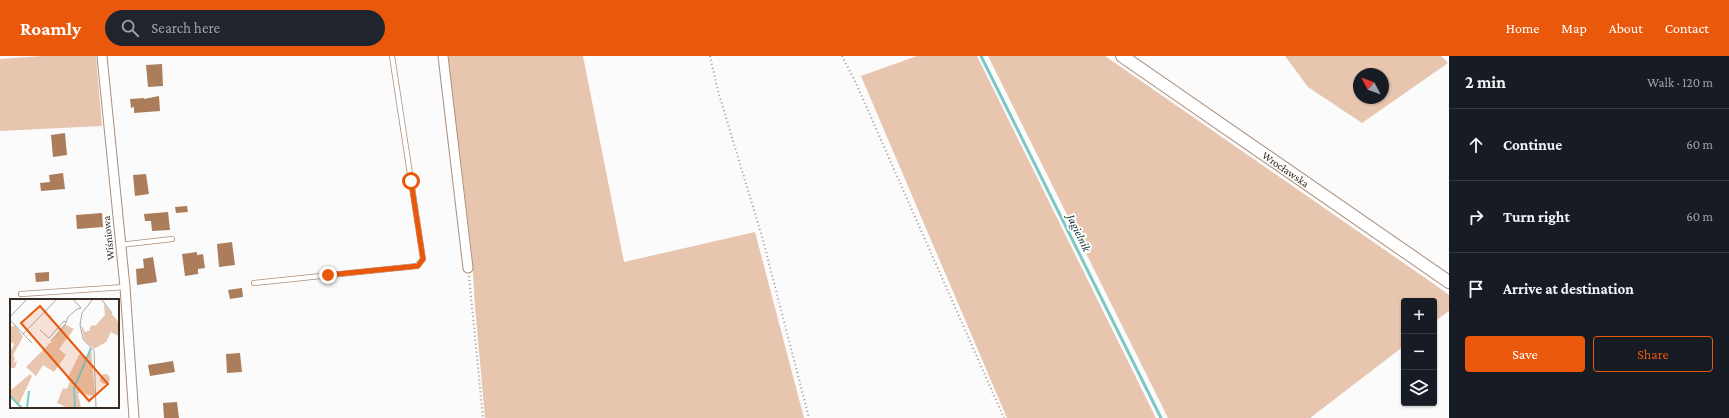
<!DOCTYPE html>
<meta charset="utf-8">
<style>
body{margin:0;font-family:"Crimson Pro",serif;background:#20242c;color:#f1f3f6}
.controls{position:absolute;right:12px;bottom:12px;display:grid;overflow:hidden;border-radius:4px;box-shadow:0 1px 3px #0004}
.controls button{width:36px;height:36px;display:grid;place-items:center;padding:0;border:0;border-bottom:1px solid #363941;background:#171b24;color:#f1f3f6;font:20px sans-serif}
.compass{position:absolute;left:1353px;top:12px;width:36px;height:36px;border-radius:50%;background:#171b24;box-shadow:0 1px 3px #0004;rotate:311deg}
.stop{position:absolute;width:12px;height:12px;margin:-9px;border:3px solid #ea580c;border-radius:50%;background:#fff}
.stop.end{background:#ea580c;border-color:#fff;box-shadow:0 1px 4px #0008}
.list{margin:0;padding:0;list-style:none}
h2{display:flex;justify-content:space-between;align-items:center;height:52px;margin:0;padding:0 16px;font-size:17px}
h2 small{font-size:13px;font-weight:400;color:#9ea1a6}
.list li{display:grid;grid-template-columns:26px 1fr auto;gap:12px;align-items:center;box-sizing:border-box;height:72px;padding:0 16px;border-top:1px solid #363941}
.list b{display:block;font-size:15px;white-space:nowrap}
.list em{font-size:13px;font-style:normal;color:#9ea1a6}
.actions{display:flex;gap:8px;padding:12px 16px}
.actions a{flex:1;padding:9px 0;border:1px solid #ea580c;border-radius:4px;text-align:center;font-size:14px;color:#ea580c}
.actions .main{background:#ea580c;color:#fff}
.icon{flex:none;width:22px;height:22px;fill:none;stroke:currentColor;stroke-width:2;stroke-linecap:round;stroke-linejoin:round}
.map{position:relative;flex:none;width:1449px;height:362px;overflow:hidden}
header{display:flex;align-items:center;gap:24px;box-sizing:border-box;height:56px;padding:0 20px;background:#ea580c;color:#fff}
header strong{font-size:19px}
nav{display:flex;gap:22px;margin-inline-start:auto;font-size:14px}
.search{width:280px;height:36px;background:#20242c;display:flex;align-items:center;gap:10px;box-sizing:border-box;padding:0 14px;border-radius:22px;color:#9ea1a6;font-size:15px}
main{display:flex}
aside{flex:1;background:#171b24}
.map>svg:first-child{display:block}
</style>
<header>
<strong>Roamly</strong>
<div class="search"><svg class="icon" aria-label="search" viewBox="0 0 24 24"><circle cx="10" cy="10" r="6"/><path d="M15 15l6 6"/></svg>Search here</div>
<nav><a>Home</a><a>Map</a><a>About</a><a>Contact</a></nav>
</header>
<main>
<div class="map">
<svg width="1449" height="362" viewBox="0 0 1449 362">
<rect width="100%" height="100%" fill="#fbfbfb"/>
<!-- green -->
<g fill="#e7c5ae" fill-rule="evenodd">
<path d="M42 0H96L102 70 0 75V3Z"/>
<path d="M448 0H583L624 206 755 176 804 362H485L475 251 472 199Z"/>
<path d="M917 0H977L1156 362H1007L861 20Z"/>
<path d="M988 0H1105L1434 228 1449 239V255L1434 266V245H1404V290L1310 362H1168Z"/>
<path d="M1285 0H1441L1448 7 1362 67 1308 31ZM1359 18H1383V42H1359Z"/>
</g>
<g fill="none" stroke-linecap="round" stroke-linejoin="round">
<!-- stream -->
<path stroke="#7bc8c5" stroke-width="3" d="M981 0 1161 362"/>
</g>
<!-- building -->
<g fill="#ac7d5a">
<path d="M162 8 163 30 148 31 146 9Z"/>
<path d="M159 40 160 55 134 57V51L131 52 130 43 144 42V43Z"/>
<path d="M65 77 67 99 53 101 51 79Z"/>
<path d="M63 117 65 133 41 135 40 127 50 126 49 119Z"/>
<path d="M146 118 149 138 135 140 133 119Z"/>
<path d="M187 150 188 156 176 157 175 151Z"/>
<path d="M168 156 170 174 152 175 151 165H145L144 158Z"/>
<path d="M102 157 103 171 77 173 76 159Z"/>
<path d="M232 186 235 209 219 211 217 188Z"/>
<path d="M197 196V199L203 198 205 212 198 213V218L185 220 182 198Z"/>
<path d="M153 201 157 226 137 229 136 213 144 212 143 203Z"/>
<path d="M49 216V225L36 226 35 217Z"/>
<path d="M242 232 243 241 230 243 228 234Z"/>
<path d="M240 297 242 316 227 317 226 298Z"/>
<path d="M173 305 175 316 150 320 148 309Z"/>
<path d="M177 346 179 362H164L163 347Z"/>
</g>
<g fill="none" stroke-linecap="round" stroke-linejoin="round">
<!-- service casing -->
<g stroke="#ac8e78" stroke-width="6">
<g id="service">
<path d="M120 189 172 183"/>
<path d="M254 227 417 210 423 203 392 0"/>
<path d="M21 238 125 231"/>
</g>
</g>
<!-- minor casing -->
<g stroke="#ac8e78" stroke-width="11">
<g id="minor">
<path d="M102 0 125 231 134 362"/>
<path d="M443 0 468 212"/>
</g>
</g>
<!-- tertiary casing -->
<g stroke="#ac8e78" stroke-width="14">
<g id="tertiary">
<path id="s1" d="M1122 0 1449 226"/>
</g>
</g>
<!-- path -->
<g stroke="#9d9893" stroke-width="2" stroke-dasharray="1 3" stroke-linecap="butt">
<path d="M710 0 718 35 763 184 809 362"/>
<path d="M842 0 855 25 1004 362"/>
<path d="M469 220 483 362"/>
</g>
<!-- service -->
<use href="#service" stroke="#fff" stroke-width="4.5"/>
<!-- minor -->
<use href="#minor" stroke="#fff" stroke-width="9"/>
<!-- tertiary -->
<use href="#tertiary" stroke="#fff" stroke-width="12"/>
</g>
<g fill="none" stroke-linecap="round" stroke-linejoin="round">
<!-- route -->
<path stroke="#ea580c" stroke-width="5" d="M328 219 418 210 423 203 411 125"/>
</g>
<g text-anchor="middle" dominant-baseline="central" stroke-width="4" stroke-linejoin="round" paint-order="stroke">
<!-- street labels -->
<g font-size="11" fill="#362a21" stroke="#fff">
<text stroke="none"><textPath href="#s1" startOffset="199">Wrocławska</textPath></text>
<text transform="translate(108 182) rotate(-96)">Wiśniowa</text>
</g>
<!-- water labels -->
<g font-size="12" font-style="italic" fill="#0d3432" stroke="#fff">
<text transform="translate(1079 177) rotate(64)">Jagielnik</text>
</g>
</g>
<!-- overview -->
<g transform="translate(10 243)">
<rect width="109" height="109" fill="#fbfbfb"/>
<path d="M94 5 109 24V37L101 33 96 43 84 50 74 41 71 25 75 33 81 31 79 30 82 26 85 27 95 16ZM54 25 64 30 49 50 56 56 44 73 33 66 26 77 16 68 42 42ZM0 26 2 28 5 26 13 38 3 56 5 60 3 64 7 62 5 69H0V53L4 46 3 43 0 46ZM81 49 85 97 68 94 71 109H58L47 104 53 89 57 90 60 82 57 80 70 54 77 58 65 87ZM90 80a5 5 0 1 1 10 0a5 5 0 1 1-10 0ZM20 75 22 77 8 107 0 97V92Z" fill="#e7c5ae"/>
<path fill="none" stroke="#7bc8c5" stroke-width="2" d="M0 97 12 109M17 109 19 92M65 109 64 89 81 49"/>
<path fill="none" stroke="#aca7a4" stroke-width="1" d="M63 0 71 9M83 0 72 14 70 26 73 40 84 52 86 109M91 0 102 14M0 18 17 0M0 21 22 44M30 31 39 39 54 22 57 23M13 35 47 0M41 42 55 26 58 18 67 10 71 9"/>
<path fill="#e8590c" fill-opacity="0.15" stroke="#e8590c" stroke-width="2" d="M30 7 98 85 79 102 11 24Z"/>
<rect width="109" height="109" fill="none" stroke="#362a21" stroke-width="2"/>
</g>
</svg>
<div class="controls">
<button>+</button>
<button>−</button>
<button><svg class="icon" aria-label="layers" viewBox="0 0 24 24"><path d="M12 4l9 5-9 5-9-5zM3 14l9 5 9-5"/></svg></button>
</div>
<svg class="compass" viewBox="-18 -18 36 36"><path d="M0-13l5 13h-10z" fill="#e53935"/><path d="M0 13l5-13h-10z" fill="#9ea1a6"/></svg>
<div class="stop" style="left:411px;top:125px"></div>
<div class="stop end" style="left:328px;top:219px"></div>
</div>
<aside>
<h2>2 min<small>Walk · 120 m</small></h2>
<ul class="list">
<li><svg class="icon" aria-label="ahead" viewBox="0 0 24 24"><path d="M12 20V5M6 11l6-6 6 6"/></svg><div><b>Continue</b></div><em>60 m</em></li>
<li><svg class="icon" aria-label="right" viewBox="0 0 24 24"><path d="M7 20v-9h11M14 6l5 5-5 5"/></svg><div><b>Turn right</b></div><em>60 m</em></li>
<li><svg class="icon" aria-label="arrive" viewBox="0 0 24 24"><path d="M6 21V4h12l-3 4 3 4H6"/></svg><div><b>Arrive at destination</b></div></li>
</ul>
<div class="actions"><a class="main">Save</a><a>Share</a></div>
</aside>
</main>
